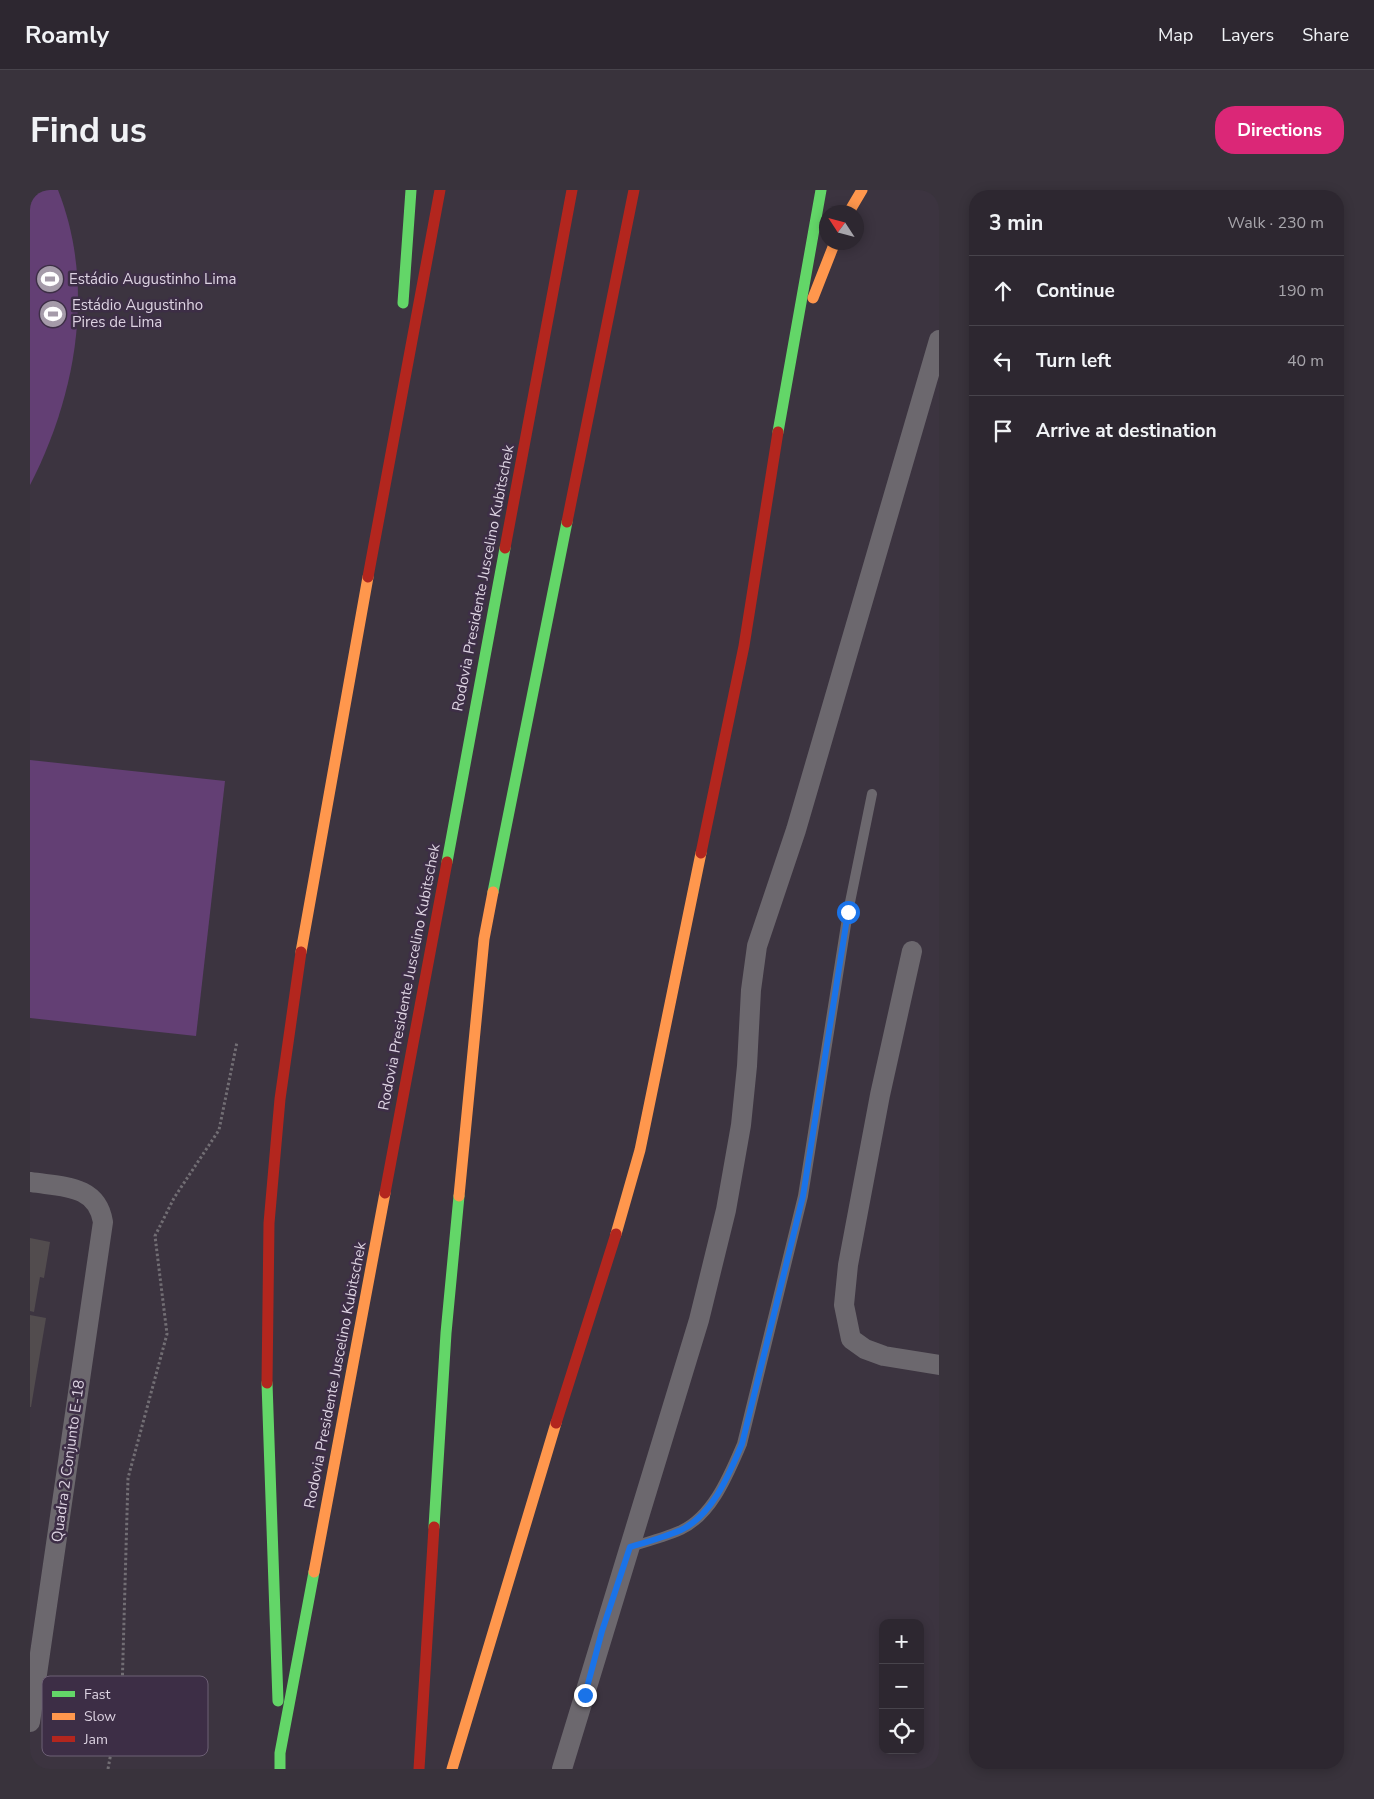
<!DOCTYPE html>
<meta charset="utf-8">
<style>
body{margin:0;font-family:"Nunito Sans",sans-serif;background:#39333c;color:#f1f3f6}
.controls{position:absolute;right:15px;bottom:15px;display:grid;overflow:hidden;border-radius:10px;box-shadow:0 2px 12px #0003}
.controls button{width:45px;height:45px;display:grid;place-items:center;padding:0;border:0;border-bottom:1px solid #48444c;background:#2d2730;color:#f1f3f6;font:25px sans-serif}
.compass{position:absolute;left:789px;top:15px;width:45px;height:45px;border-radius:50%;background:#2d2730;box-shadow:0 2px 12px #0003;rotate:306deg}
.stop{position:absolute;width:15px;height:15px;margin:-11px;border:4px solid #1a73e8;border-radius:50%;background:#fff}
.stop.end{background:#1a73e8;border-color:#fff;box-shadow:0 1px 5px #0008}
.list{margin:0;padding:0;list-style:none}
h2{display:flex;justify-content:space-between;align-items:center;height:65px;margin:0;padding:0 20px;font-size:21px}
h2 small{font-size:16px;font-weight:400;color:#a7a5ab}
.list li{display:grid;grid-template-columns:32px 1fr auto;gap:15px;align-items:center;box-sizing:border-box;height:70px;padding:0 20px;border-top:1px solid #48444c}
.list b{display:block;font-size:19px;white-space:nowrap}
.list em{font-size:16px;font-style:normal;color:#a7a5ab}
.icon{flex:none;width:28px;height:28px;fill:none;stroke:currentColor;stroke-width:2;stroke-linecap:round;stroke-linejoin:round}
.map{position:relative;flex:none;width:909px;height:1579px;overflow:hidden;border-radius:20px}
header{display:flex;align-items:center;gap:30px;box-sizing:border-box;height:70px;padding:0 25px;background:#2d2730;border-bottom:1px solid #48444c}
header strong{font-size:24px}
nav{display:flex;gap:28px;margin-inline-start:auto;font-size:18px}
.intro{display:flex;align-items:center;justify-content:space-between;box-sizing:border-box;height:120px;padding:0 30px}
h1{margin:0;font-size:35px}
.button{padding:12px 22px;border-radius:20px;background:#db2777;color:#fff;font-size:18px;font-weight:700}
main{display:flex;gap:30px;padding:0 30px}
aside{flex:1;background:#2d2730;border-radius:20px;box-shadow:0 2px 12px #0003}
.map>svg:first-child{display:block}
</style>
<header>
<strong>Roamly</strong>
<nav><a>Map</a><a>Layers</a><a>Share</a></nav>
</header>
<div class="intro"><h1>Find us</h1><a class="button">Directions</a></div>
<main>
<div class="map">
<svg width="909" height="1579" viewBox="0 0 909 1579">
<rect width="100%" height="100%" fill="#3c3440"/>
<!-- green -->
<g fill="#633f74">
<path d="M0 0H28C66 96 46 206 0 295Z"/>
<path d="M0 570 195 591 166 846 0 828Z"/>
</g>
<!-- building -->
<g fill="#524c4e">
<path d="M0 1048 20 1052 14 1088 10 1087 4 1122 0 1121Z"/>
<path d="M0 1125 16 1128 1 1217H0Z"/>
</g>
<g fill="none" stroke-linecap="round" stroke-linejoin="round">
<!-- path -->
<path stroke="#726e74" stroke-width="3" stroke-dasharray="2.5 2.5" stroke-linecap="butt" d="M78 1579 92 1502 98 1288 137 1144 125 1046 144 1008 189 940 207 852"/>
<!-- lane -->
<path stroke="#6c686e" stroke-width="10" d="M600 1357C617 1352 635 1347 651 1340 683 1325 699 1284 712 1254L773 1006 818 722 842 604"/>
<!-- street -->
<g stroke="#6c686e" stroke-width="20">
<path d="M882 761 850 905 818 1075 814 1115 821 1149 835 1159 854 1166 909 1175"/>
<path d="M0 992C32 997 67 994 73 1032L0 1532"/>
<path d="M532 1579 669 1130 696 1020 711 935 717 876 721 800 727 756 766 640 909 150"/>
</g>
<!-- fast -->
<g stroke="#63d668" stroke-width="11">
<path d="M373 113 381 0"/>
<path d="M748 242 791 0"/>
<path d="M417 672 475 358"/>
<path d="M463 702 537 332"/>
<path d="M237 1193 248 1511"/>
<path d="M404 1337 416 1143 429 1006"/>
<path d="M250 1579V1563L284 1382"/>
</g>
<!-- slow -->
<g stroke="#ff974d" stroke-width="11">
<path d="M819 22 832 0"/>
<path d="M783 108 805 52"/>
<path d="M271 762 338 387"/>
<path d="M429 1006 454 749 463 702"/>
<path d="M586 1044 610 960 671 663"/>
<path d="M284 1382 355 1003"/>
<path d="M422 1579 526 1233"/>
</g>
<!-- jam -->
<g stroke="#b3261e" stroke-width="11">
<path d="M537 332 604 0"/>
<path d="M475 358 542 0"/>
<path d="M338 387 410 0"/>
<path d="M671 663 714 456 748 242"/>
<path d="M355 1003 417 672"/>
<path d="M237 1193 239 1033 250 909 271 762"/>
<path d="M526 1233 586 1044"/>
<path d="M389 1579 404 1337"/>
</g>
</g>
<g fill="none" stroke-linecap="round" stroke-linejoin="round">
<!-- route -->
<path stroke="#1a73e8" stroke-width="6" d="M555 1505 572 1441 600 1357C617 1352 635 1347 651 1340 683 1325 699 1284 712 1254L773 1006 818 722"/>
</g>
<!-- icons -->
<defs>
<g id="stadium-disc" transform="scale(1.4375)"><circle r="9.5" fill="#a59ba9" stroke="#3d2e46"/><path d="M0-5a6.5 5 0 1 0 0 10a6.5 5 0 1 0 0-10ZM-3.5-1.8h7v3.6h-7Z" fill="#fff"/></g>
</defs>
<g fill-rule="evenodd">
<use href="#stadium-disc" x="20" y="89"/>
<use href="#stadium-disc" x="23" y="124"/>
</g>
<g text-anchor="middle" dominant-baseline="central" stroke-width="5" stroke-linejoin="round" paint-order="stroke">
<!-- poi labels -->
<g font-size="15" fill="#ddd3e2" stroke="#3d2e46" text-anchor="start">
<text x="39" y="89">Estádio Augustinho Lima</text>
<text x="42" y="115">Estádio Augustinho<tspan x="42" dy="17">Pires de Lima</tspan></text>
</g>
<!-- street labels -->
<g font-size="15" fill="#ddd3e2" stroke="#3d2e46">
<text transform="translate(453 388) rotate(-79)">Rodovia Presidente Juscelino Kubitschek</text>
<text transform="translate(379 787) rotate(-79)">Rodovia Presidente Juscelino Kubitschek</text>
<text transform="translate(305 1185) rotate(-79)">Rodovia Presidente Juscelino Kubitschek</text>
<text transform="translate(38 1271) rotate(-82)">Quadra 2 Conjunto E-18</text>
</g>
</g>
<!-- legend -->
<rect x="12" y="1486" width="166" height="80" rx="8" fill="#3d2e46" stroke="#6d6075" stroke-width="1"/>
<rect x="22" y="1501" width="23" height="6" fill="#63d668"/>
<rect x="22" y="1523" width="23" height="7" fill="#ff974d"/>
<rect x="22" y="1546" width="23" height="6" fill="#b3261e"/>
<g font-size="14" fill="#ddd3e2">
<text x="54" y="1509">Fast</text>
<text x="54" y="1531">Slow</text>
<text x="54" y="1554">Jam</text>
</g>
</svg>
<div class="controls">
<button>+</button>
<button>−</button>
<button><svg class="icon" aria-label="locate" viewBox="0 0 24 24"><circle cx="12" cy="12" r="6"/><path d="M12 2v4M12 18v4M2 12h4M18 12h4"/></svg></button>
</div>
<svg class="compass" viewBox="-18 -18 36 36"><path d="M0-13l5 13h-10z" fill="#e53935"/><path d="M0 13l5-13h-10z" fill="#a7a5ab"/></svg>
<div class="stop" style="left:818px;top:722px"></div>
<div class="stop end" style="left:555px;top:1505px"></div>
</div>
<aside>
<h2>3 min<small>Walk · 230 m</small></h2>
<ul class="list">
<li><svg class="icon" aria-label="ahead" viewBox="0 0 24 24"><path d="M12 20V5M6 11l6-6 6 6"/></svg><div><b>Continue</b></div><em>190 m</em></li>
<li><svg class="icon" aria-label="left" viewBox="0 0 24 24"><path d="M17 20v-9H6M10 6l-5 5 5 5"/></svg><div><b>Turn left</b></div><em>40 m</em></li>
<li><svg class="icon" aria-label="arrive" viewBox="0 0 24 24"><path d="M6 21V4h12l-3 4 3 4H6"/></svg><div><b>Arrive at destination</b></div></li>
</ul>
</aside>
</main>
